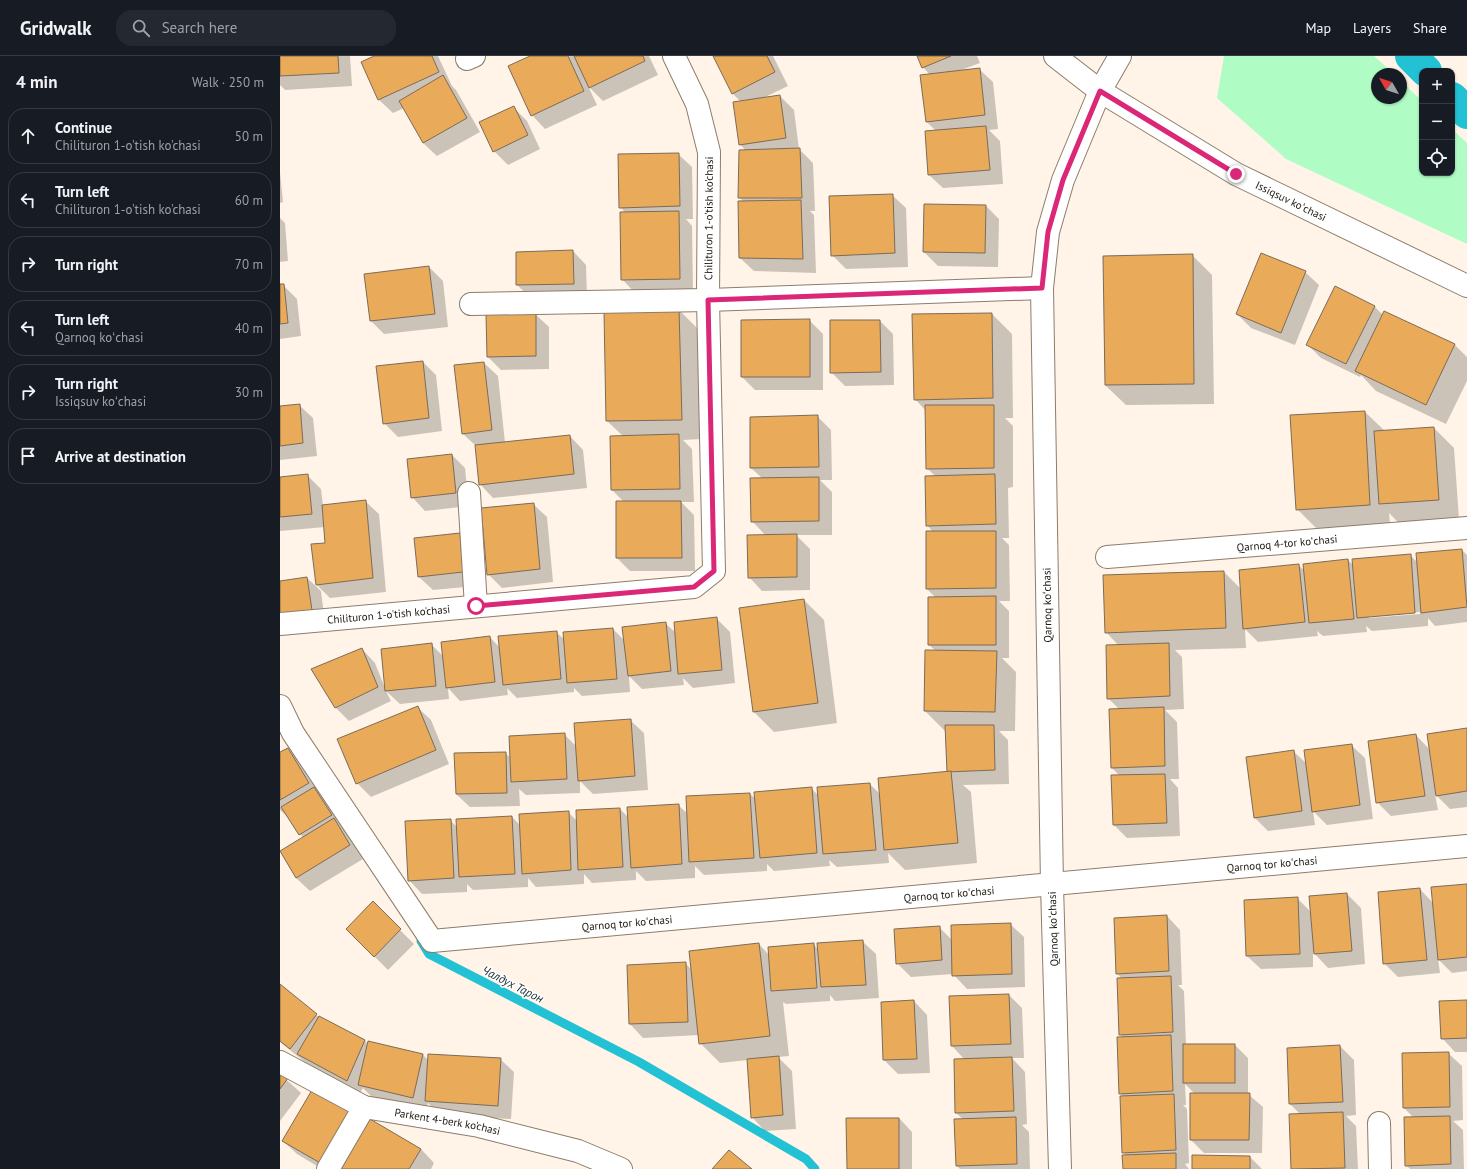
<!DOCTYPE html>
<meta charset="utf-8">
<style>
body{margin:0;font-family:"PT Sans",sans-serif;background:#242831;color:#f1f3f6}
.controls{position:absolute;right:12px;top:12px;display:grid;overflow:hidden;border-radius:8px;box-shadow:0 1px 3px #0004}
.controls button{width:36px;height:36px;display:grid;place-items:center;padding:0;border:0;border-bottom:1px solid #363941;background:#171b24;color:#f1f3f6;font:20px sans-serif}
.compass{position:absolute;left:1091px;top:12px;width:36px;height:36px;border-radius:50%;background:#171b24;box-shadow:0 1px 3px #0004;rotate:309deg}
.stop{position:absolute;width:12px;height:12px;margin:-9px;border:3px solid #db2777;border-radius:50%;background:#fff}
.stop.end{background:#db2777;border-color:#fff;box-shadow:0 1px 4px #0008}
.list{margin:0;padding:0;list-style:none}
h2{display:flex;justify-content:space-between;align-items:center;height:52px;margin:0;padding:0 16px;font-size:17px}
h2 small{font-size:13px;font-weight:400;color:#9ea1a6}
.list li{display:grid;grid-template-columns:26px 1fr auto;gap:12px;align-items:center;box-sizing:border-box;height:56px;margin:0 8px 8px;padding:0 8px;border:1px solid #363941;border-radius:16px}
.list b{display:block;font-size:15px;white-space:nowrap}
.list p{margin:0;font-size:13px;white-space:nowrap;color:#9ea1a6}
.list em{font-size:13px;font-style:normal;color:#9ea1a6}
.icon{flex:none;width:22px;height:22px;fill:none;stroke:currentColor;stroke-width:2;stroke-linecap:round;stroke-linejoin:round}
.map{position:relative;flex:none;width:1187px;height:1113px;overflow:hidden}
header{display:flex;align-items:center;gap:24px;box-sizing:border-box;height:56px;padding:0 20px;background:#171b24;border-bottom:1px solid #363941}
header strong{font-size:19px}
nav{display:flex;gap:22px;margin-inline-start:auto;font-size:14px}
.search{width:280px;height:36px;background:#242831;display:flex;align-items:center;gap:10px;box-sizing:border-box;padding:0 14px;border-radius:16px;color:#9ea1a6;font-size:15px}
main{display:flex}
aside{flex:1;background:#171b24}
.map>svg:first-child{display:block}
</style>
<header>
<strong>Gridwalk</strong>
<div class="search"><svg class="icon" aria-label="search" viewBox="0 0 24 24"><circle cx="10" cy="10" r="6"/><path d="M15 15l6 6"/></svg>Search here</div>
<nav><a>Map</a><a>Layers</a><a>Share</a></nav>
</header>
<main>
<aside>
<h2>4 min<small>Walk · 250 m</small></h2>
<ul class="list">
<li><svg class="icon" aria-label="ahead" viewBox="0 0 24 24"><path d="M12 20V5M6 11l6-6 6 6"/></svg><div><b>Continue</b><p>Chilituron 1-o'tish ko'chasi</p></div><em>50 m</em></li>
<li><svg class="icon" aria-label="left" viewBox="0 0 24 24"><path d="M17 20v-9H6M10 6l-5 5 5 5"/></svg><div><b>Turn left</b><p>Chilituron 1-o'tish ko'chasi</p></div><em>60 m</em></li>
<li><svg class="icon" aria-label="right" viewBox="0 0 24 24"><path d="M7 20v-9h11M14 6l5 5-5 5"/></svg><div><b>Turn right</b></div><em>70 m</em></li>
<li><svg class="icon" aria-label="left" viewBox="0 0 24 24"><path d="M17 20v-9H6M10 6l-5 5 5 5"/></svg><div><b>Turn left</b><p>Qarnoq koʻchasi</p></div><em>40 m</em></li>
<li><svg class="icon" aria-label="right" viewBox="0 0 24 24"><path d="M7 20v-9h11M14 6l5 5-5 5"/></svg><div><b>Turn right</b><p>Issiqsuv koʻchasi</p></div><em>30 m</em></li>
<li><svg class="icon" aria-label="arrive" viewBox="0 0 24 24"><path d="M6 21V4h12l-3 4 3 4H6"/></svg><div><b>Arrive at destination</b></div></li>
</ul>
</aside>
<div class="map">
<svg width="1187" height="1113" viewBox="0 0 1187 1113">
<rect width="100%" height="100%" fill="#fff4e7"/>
<!-- green -->
<path fill="#affdc4" d="M944 0H1094L1114 18H1097V42H1121V25L1142 45V117H1172V73L1187 87V188L1006 103 937 42Z"/>
<!-- shadow -->
<g fill="#0003" fill-rule="evenodd">
<path d="M0 0H70L72 30 5 34 0 29Z"/>
<path d="M97 0H158L172 30 176 34 200 76 157 100 143 87 124 52 113 57 99 44 82 7Z"/>
<path d="M252 0H369L378 19 323 45 308 30 317 49 265 73 252 59Z"/>
<path d="M434 0H493L508 30 483 42 500 40 514 54 519 93 533 107 535 155H530L534 159 536 217 474 215 460 202 464 146 459 141 466 95 460 88 461 46 453 38Z"/>
<path d="M638 0H697L700 7 681 14 699 13 713 26 718 73 709 74 720 85 723 128 663 132 649 119 656 75 647 66 650 19 643 11Z"/>
<path d="M234 52 247 65 260 93 228 109 214 95Z"/>
<path d="M398 98 412 111 413 163H406L412 170 413 236 355 237 342 223 346 157 340 151Z"/>
<path d="M0 116 3 146 0 147Z"/>
<path d="M612 139 626 152 628 211 566 213 552 199Z"/>
<path d="M645 149 706 150 719 163 718 211 658 210 644 196Z"/>
<path d="M0 162 5 167 8 205 0 206Z"/>
<path d="M293 195 306 209 307 241 251 242 237 229Z"/>
<path d="M912 199 932 219 934 348 846 349 825 329 824 201Z"/>
<path d="M149 211 163 225 168 271 104 278 91 265Z"/>
<path d="M1025 216 1039 229 1015 289 971 272 957 258Z"/>
<path d="M0 229H3L17 243 21 280 0 283Z"/>
<path d="M1094 250 1103 259 1105 256 1175 289 1187 301V325L1166 368 1096 335 1081 319 1080 321 1041 302 1027 288Z"/>
<path d="M399 254 419 274 422 383 403 384 412 393 414 446H401L414 459 415 515H350L337 502 344 446 332 434 331 381 343 380 327 365Z"/>
<path d="M255 258 269 271V313L221 314 208 301Z"/>
<path d="M712 258 732 278 733 362H725L733 370V431L728 432 729 482H722L729 489 730 545H719L729 555V602H722L736 616 735 675H719L728 684 729 728 683 729 691 736 697 807 625 814 608 797 609 807 557 811 549 804 550 810 494 815 487 808V815L424 819 415 810V822L366 825 356 815V824L312 827 304 818V828L256 831 248 822V831L193 834 187 828V836L142 838 129 824 170 764 177 771V764L232 761 240 769 288 756 297 765 340 753 349 762 398 749 408 758 407 741 470 738 476 743 531 732 538 739 590 728 600 738 668 716 665 675 645 655 656 595 649 589 656 542 647 533 653 476 647 469 655 420 647 412 646 355 635 343Z"/>
<path d="M529 264 543 278V334H475L462 321Z"/>
<path d="M600 265 613 278 614 329 565 330 551 316Z"/>
<path d="M143 306 156 319 162 375 118 381 104 367Z"/>
<path d="M204 307 218 320 225 387 290 380 303 394 307 432 213 442 200 428 196 390 183 378Z"/>
<path d="M19 349 33 362 37 400 0 404V351Z"/>
<path d="M1085 356 1105 375 1154 372 1174 392 1179 463 1120 468 1109 457 1110 468 1037 473 1017 453Z"/>
<path d="M537 360 551 374 552 424H540L552 436V479H516L530 493V534L482 535 469 521 486 480 472 465 483 423 471 412Z"/>
<path d="M172 399 185 412 189 450 145 455 132 441Z"/>
<path d="M27 419 41 433 43 450 85 445 99 458 106 536 50 542 36 528 46 488 45 471 0 475V422Z"/>
<path d="M253 448 267 461 273 526 222 532 208 518Z"/>
<path d="M179 478 193 492 196 530 153 534 139 521 135 483Z"/>
<path d="M1182 494 1187 499V566L1155 570 1148 562V570L1092 575 1086 570 1087 576 1043 580 1037 575 1038 580 978 586 965 573 966 592 895 594 902 601 904 653 885 654 897 666 899 723H890L898 732 900 780 847 782 834 769 840 720 832 712 840 654 828 642 839 590 826 576 824 520 944 516 961 533 1018 509 1025 515 1068 504 1074 510 1130 499 1138 507ZM1140 556V558L1089 562V560Z"/>
<path d="M27 522 41 535 45 567 0 573V526Z"/>
<path d="M524 544 544 564 557 667 494 676 474 656Z"/>
<path d="M436 562 450 576 455 627 413 632 403 622 404 629 362 633 349 620 350 636 302 640 294 632V636L237 642 227 632 228 639 180 645 168 632 169 643 120 648 106 635 111 645 69 665 55 651 82 593 95 607 105 632 151 588 164 601 210 581 220 592 276 576 285 584 333 573 345 585 385 567 396 577Z"/>
<path d="M137 651 151 664 169 708 91 741 77 727Z"/>
<path d="M350 664 364 677 368 734 313 738 300 725V737L246 739 239 733 240 750 190 751 176 738 225 697 231 702 284 678 297 691Z"/>
<path d="M1187 673V751L1170 753 1155 738 1158 754 1111 760 1097 746 1136 679 1150 694Z"/>
<path d="M1071 689 1085 702 1093 763 1047 769 1033 755 1035 769 988 775 975 762 1013 695 1027 708Z"/>
<path d="M8 693 21 707 39 737 48 745 83 803 30 835 16 822 23 782 8 761 0 754V698Z"/>
<path d="M1187 829V915L1172 917 1158 903 1160 917 1118 921 1104 907 1140 833 1153 847Z"/>
<path d="M1067 838 1081 852 1085 908 1048 912 1033 896V911L981 913 967 900 1017 842 1032 857Z"/>
<path d="M93 847 134 888 108 914 67 873Z"/>
<path d="M887 860 900 874 902 929H898L904 935 906 989H955L968 1002V1038L983 1051 982 1097H924L911 1084 915 1038 905 1028 906 1049H903L907 1053 909 1107 905 1108 909 1113H844L847 1100 843 1096 844 1041 840 1037 844 982 840 978 842 923 837 917Z"/>
<path d="M730 868 744 881 745 931 687 933 673 918 631 921 617 907 659 871 672 884Z"/>
<path d="M582 885 596 898 599 942 555 945 550 939V945L506 948 503 946 509 1000 498 1001 512 1015 516 1073 485 1075 472 1061 468 1004 440 1007 420 987 419 979 363 982 350 968 405 907 412 914 479 888 489 899 533 888 539 894Z"/>
<path d="M0 929 40 962 85 985 88 989 143 999 149 1005 220 1003 234 1016 231 1063 160 1059 148 1047 146 1054 93 1042 83 1032 80 1037 31 1011 0 986Z"/>
<path d="M729 939 742 952 744 1002H732L745 1016 747 1068 742 1069 749 1076 750 1113H680L677 1110 675 1064H684L676 1057 685 1004 672 990Z"/>
<path d="M634 945 647 959 650 1017 618 1018 604 1004 602 947Z"/>
<path d="M1187 945V996H1175L1162 982Z"/>
<path d="M1060 990 1074 1004 1076 1059 1066 1060 1076 1070 1078 1113H1012L1010 1059 1020 1058 1010 1048Z"/>
<path d="M1168 997 1182 1010 1183 1064 1173 1065 1183 1074 1184 1113H1130L1126 1109 1134 1062 1124 1052Z"/>
<path d="M0 1018 21 1037 0 1065Z"/>
<path d="M71 1058 86 1072 141 1093 154 1107 151 1113H42L17 1098 3 1085Z"/>
<path d="M619 1062 632 1076V1113H568Z"/>
<path d="M970 1101 982 1113H913Z"/>
</g>
<g fill="none" stroke-linecap="round" stroke-linejoin="round">
<!-- stream -->
<path stroke="#23c1d4" stroke-width="9" d="M141 885 149 898 359 1006 526 1103 535 1113"/>
<!-- canal -->
<g stroke="#23c1d4" stroke-width="32">
<path d="M1131 0 1146 15"/>
<path d="M1172 42 1187 57"/>
</g>
</g>
<!-- building -->
<g fill="#e9ab59" stroke="#7b6b59">
<path d="M0 0H58L59 17 0 20Z"/>
<path d="M94 0H152L159 16 98 44 81 6Z"/>
<path d="M250 0H288L304 35 251 60 228 10Z"/>
<path d="M294 0H363L365 5 309 32Z"/>
<path d="M433 0H487L495 16 452 38Z"/>
<path d="M637 0H671L642 12Z"/>
<path d="M700 12 705 59 646 66 640 19Z"/>
<path d="M163 19 187 62 143 87 119 45Z"/>
<path d="M500 39 506 82 459 89 453 46Z"/>
<path d="M234 50 248 79 213 96 199 66Z"/>
<path d="M706 70 710 114 648 119 645 75Z"/>
<path d="M520 92 522 142H458L459 94Z"/>
<path d="M399 97 400 150 339 152 338 98Z"/>
<path d="M613 138 615 197 551 200 549 140Z"/>
<path d="M521 144 523 203 459 202 458 145Z"/>
<path d="M644 148 706 149 705 197 643 196Z"/>
<path d="M399 155 400 223 341 224 340 156Z"/>
<path d="M293 194 294 228 236 229V196Z"/>
<path d="M981 197 1026 215 1001 277 956 258Z"/>
<path d="M913 198 914 328 825 329 823 200Z"/>
<path d="M149 210 155 258 90 265 84 218Z"/>
<path d="M0 228H4L8 267 0 268Z"/>
<path d="M1055 230 1095 250 1066 308 1026 289Z"/>
<path d="M399 253 402 364 326 365 324 256Z"/>
<path d="M1104 255 1175 288 1146 349 1075 315Z"/>
<path d="M256 257V300L207 301 206 258Z"/>
<path d="M712 257 713 342 634 344 632 258Z"/>
<path d="M530 263V321H461V264Z"/>
<path d="M550 264H600L601 316 550 317Z"/>
<path d="M143 305 149 362 103 368 96 310Z"/>
<path d="M204 306 212 374 182 378 174 309Z"/>
<path d="M20 348 23 387 0 390V350Z"/>
<path d="M645 349H714V412L646 413Z"/>
<path d="M1085 355 1090 449 1016 454 1010 359Z"/>
<path d="M538 359 539 411 470 412V361Z"/>
<path d="M1154 371 1159 444 1099 448 1094 375Z"/>
<path d="M399 378 400 433 331 434 330 380Z"/>
<path d="M290 379 294 418 199 429 195 389Z"/>
<path d="M172 398 176 437 131 442 127 403Z"/>
<path d="M28 418 32 458 0 461V421Z"/>
<path d="M715 418 716 468 646 470 645 420Z"/>
<path d="M539 421V465L471 466 470 422Z"/>
<path d="M86 444 93 522 36 529 31 488 45 487 42 449Z"/>
<path d="M336 445H401L402 502H336Z"/>
<path d="M254 447 260 513 207 519 201 452Z"/>
<path d="M646 475H716V532L646 533Z"/>
<path d="M180 477 183 516 138 521 134 482Z"/>
<path d="M517 478V521L468 522 467 479Z"/>
<path d="M1182 493 1187 551 1141 557 1136 497Z"/>
<path d="M1131 498 1135 557 1077 562 1072 503Z"/>
<path d="M1068 503 1074 563 1029 567 1023 508Z"/>
<path d="M1019 508 1025 566 963 573 959 514Z"/>
<path d="M944 515 946 572 825 577 823 519Z"/>
<path d="M27 521 32 554 0 558V525Z"/>
<path d="M716 540V589H648V541Z"/>
<path d="M524 543 538 647 473 656 459 552Z"/>
<path d="M437 561 442 614 398 618 394 566Z"/>
<path d="M386 566 391 615 348 620 342 571Z"/>
<path d="M333 572 337 623 287 627 283 576Z"/>
<path d="M277 575 281 623 223 629 218 580Z"/>
<path d="M210 580 215 626 166 632 161 586Z"/>
<path d="M152 587 156 630 105 635 101 593Z"/>
<path d="M889 587 890 640 827 643 826 589Z"/>
<path d="M82 592 98 631 55 652 31 613Z"/>
<path d="M645 594 717 595 715 656 644 655Z"/>
<path d="M138 650 156 694 76 728 57 683Z"/>
<path d="M884 651 885 710 831 712 829 653Z"/>
<path d="M351 663 355 720 298 725 294 667Z"/>
<path d="M665 669H714L715 714 667 716Z"/>
<path d="M1187 672V735L1156 740 1147 678Z"/>
<path d="M285 677 287 723 231 726 229 680Z"/>
<path d="M1136 678 1145 740 1096 747 1088 685Z"/>
<path d="M1072 688 1080 749 1032 756 1024 694Z"/>
<path d="M8 692 29 727 0 744V696Z"/>
<path d="M1014 694 1022 755 974 762 966 701Z"/>
<path d="M226 696 227 737 176 738 174 697Z"/>
<path d="M671 715 678 787 604 794 598 722Z"/>
<path d="M885 718 887 767 833 769 831 719Z"/>
<path d="M590 727 596 794 543 798 537 731Z"/>
<path d="M34 731 52 759 19 779 1 751Z"/>
<path d="M532 731 537 797 480 802 474 736Z"/>
<path d="M470 737 474 802 409 806 406 740Z"/>
<path d="M399 748 402 808 351 812 347 751Z"/>
<path d="M340 752 343 811 298 814 296 754Z"/>
<path d="M289 755 291 814 242 818 239 758Z"/>
<path d="M232 760 235 818 179 821 176 763Z"/>
<path d="M54 762 70 789 16 822 0 795Z"/>
<path d="M171 763 174 822 128 825 125 765Z"/>
<path d="M1187 828V901L1158 904 1151 831Z"/>
<path d="M1140 832 1147 904 1103 908 1098 836Z"/>
<path d="M1067 837 1072 895 1034 898 1029 840Z"/>
<path d="M1018 841 1020 898 966 900 964 844Z"/>
<path d="M93 845 121 873 94 901 66 873Z"/>
<path d="M887 859 889 915 836 918 834 862Z"/>
<path d="M731 867 732 918 672 920 671 869Z"/>
<path d="M660 870 662 904 616 908 614 873Z"/>
<path d="M583 884 586 929 541 931 537 887Z"/>
<path d="M479 887 490 980 419 988 409 895Z"/>
<path d="M534 887 537 932 491 935 488 891Z"/>
<path d="M406 906 408 966 349 968 347 909Z"/>
<path d="M891 920 893 976 839 979 837 922Z"/>
<path d="M0 928 37 958 10 993 0 985Z"/>
<path d="M729 938 731 988 671 990 669 940Z"/>
<path d="M634 944 637 1003 603 1004 601 946Z"/>
<path d="M1187 944V982L1161 983 1159 945Z"/>
<path d="M39 960 85 984 67 1025 17 998Z"/>
<path d="M891 979 893 1035 839 1038 837 981Z"/>
<path d="M88 985 143 998 133 1042 78 1029Z"/>
<rect x="903" y="988" width="52" height="39"/>
<path d="M1060 989 1063 1046 1009 1048 1007 992Z"/>
<path d="M1169 996 1170 1051 1123 1052 1122 997Z"/>
<path d="M148 998 221 1002 218 1050 145 1045Z"/>
<path d="M499 1000 503 1059 471 1062 467 1003Z"/>
<path d="M732 1001 734 1055 675 1057 674 1003Z"/>
<path d="M0 1017 8 1022 0 1033Z"/>
<path d="M32 1034 72 1057 42 1108 2 1085Z"/>
<path d="M910 1037H970L969 1084H910Z"/>
<path d="M894 1038 896 1094 842 1097 840 1040Z"/>
<path d="M1063 1056 1065 1112 1011 1113 1009 1058Z"/>
<path d="M1170 1060 1171 1108 1125 1110 1124 1061Z"/>
<path d="M736 1061 737 1108 676 1110 674 1063Z"/>
<path d="M566 1062H619V1113H567Z"/>
<path d="M90 1063 141 1093 129 1113H61Z"/>
<path d="M449 1094 472 1113H432Z"/>
<path d="M896 1097V1113H843L842 1099Z"/>
<path d="M912 1099 970 1100V1113H912Z"/>
</g>
<g fill="none" stroke-linecap="round" stroke-linejoin="round">
<!-- street casing -->
<g stroke="#8d7d6a" stroke-width="24">
<g id="street">
<path d="M187 3 194 0"/>
<path d="M191 248 428 244 762 232"/>
<path d="M189 437 196 550"/>
<path d="M827 501 1187 472"/>
<path id="s1" d="M0 568 414 531 434 515 428 244 429 96 417 48 394 0"/>
<path d="M0 650 13 677 152 885 1187 790"/>
<path id="s2" d="M0 1006 84 1051 199 1070 298 1095 341 1113"/>
<path d="M1099 1067 1100 1113"/>
<path d="M48 1113 84 1051"/>
<path d="M780 1113 772 829 762 232 768 176 783 124 820 35"/>
</g>
</g>
<!-- secondary casing -->
<g stroke="#8d7d6a" stroke-width="24">
<g id="secondary">
<path d="M775 0 820 35 956 118 1187 230"/>
<path d="M820 35 840 0"/>
</g>
</g>
<!-- street -->
<use href="#street" stroke="#fff" stroke-width="22"/>
<!-- secondary -->
<use href="#secondary" stroke="#fff" stroke-width="22"/>
</g>
<g fill="none" stroke-linecap="round" stroke-linejoin="round">
<!-- route -->
<path stroke="#db2777" stroke-width="5" d="M196 550 414 531 434 515 428 244 762 232 768 176 783 124 820 35 956 118"/>
</g>
<g text-anchor="middle" dominant-baseline="central" stroke-width="3" stroke-linejoin="round" paint-order="stroke">
<!-- street labels -->
<g font-size="11" fill="#1d170f" stroke="#fff">
<text transform="translate(1011 145) rotate(26)">Issiqsuv koʻchasi</text>
<text stroke="none"><textPath href="#s1" startOffset="794">Chilituron 1-o'tish ko'chasi</textPath></text>
<text transform="translate(1007 487) rotate(-5)">Qarnoq 4-tor koʻchasi</text>
<text transform="translate(767 549) rotate(-91)">Qarnoq koʻchasi</text>
<text stroke="none"><textPath href="#s1" startOffset="109">Chilituron 1-o'tish ko'chasi</textPath></text>
<text transform="translate(992 808) rotate(-5)">Qarnoq tor koʻchasi</text>
<text transform="translate(669 838) rotate(-5)">Qarnoq tor koʻchasi</text>
<text transform="translate(347 867) rotate(-5)">Qarnoq tor koʻchasi</text>
<text transform="translate(773 873) rotate(-92)">Qarnoq koʻchasi</text>
<text stroke="none"><textPath href="#s2" startOffset="180">Parkent 4-berk ko'chasi</textPath></text>
</g>
<!-- water labels -->
<g font-size="12" font-style="italic" fill="#172f32" stroke="#fff">
<text transform="translate(233 928) rotate(27)">Чалдух Тарон</text>
</g>
</g>
</svg>
<div class="controls">
<button>+</button>
<button>−</button>
<button><svg class="icon" aria-label="locate" viewBox="0 0 24 24"><circle cx="12" cy="12" r="6"/><path d="M12 2v4M12 18v4M2 12h4M18 12h4"/></svg></button>
</div>
<svg class="compass" viewBox="-18 -18 36 36"><path d="M0-13l5 13h-10z" fill="#e53935"/><path d="M0 13l5-13h-10z" fill="#9ea1a6"/></svg>
<div class="stop" style="left:196px;top:550px"></div>
<div class="stop end" style="left:956px;top:118px"></div>
</div>
</main>
